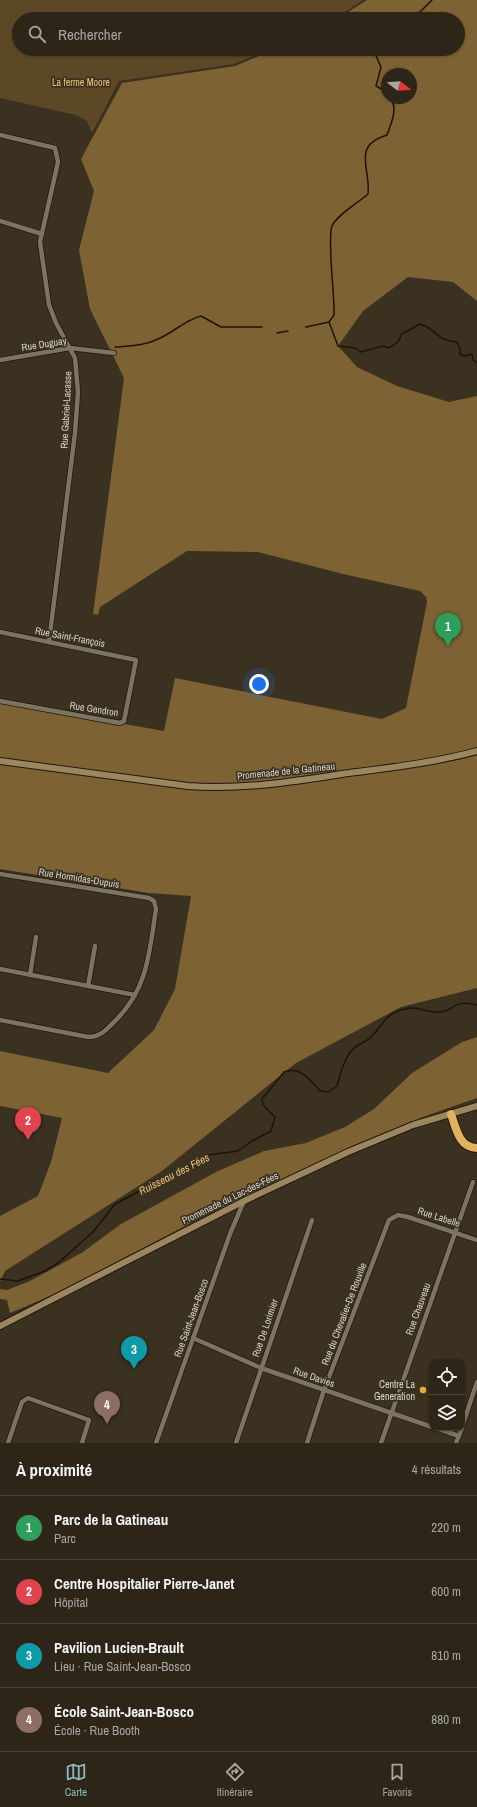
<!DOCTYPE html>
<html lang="fr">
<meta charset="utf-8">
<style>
body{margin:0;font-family:"Archivo Narrow",sans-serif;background:#383125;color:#f1f3f6}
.controls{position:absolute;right:12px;bottom:12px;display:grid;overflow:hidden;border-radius:8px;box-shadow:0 1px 3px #0004}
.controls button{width:36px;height:36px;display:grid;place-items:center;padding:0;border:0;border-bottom:1px solid #484237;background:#2c2518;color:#f1f3f6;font:20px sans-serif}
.compass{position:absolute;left:381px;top:68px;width:36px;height:36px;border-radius:50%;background:#2c2518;box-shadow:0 1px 3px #0004;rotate:107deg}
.you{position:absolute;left:259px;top:684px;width:14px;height:14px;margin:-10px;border:3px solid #fff;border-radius:50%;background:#1a73e8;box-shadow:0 0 0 6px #1a73e833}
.badge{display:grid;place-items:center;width:26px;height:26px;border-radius:50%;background:#8bbbb9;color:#fff;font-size:13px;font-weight:700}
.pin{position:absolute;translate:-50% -33px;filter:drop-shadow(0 1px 2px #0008)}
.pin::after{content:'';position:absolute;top:21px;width:14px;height:12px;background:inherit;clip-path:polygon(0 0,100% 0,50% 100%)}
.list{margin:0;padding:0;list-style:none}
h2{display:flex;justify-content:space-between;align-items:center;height:52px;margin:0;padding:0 16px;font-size:17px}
h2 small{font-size:13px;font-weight:400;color:#a6a5a2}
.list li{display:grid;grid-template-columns:26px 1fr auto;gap:12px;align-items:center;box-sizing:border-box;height:64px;padding:0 16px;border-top:1px solid #484237}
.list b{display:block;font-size:15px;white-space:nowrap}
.list p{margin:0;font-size:13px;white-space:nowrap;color:#a6a5a2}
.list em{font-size:13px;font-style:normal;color:#a6a5a2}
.icon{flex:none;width:22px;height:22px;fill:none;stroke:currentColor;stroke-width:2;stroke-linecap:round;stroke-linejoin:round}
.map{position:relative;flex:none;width:477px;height:1443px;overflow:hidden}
.search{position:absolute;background:#2c2518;box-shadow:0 1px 3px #0004;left:12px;right:12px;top:12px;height:44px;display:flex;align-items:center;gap:10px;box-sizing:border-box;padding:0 14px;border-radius:22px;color:#a6a5a2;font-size:15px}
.sheet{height:308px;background:#2c2518}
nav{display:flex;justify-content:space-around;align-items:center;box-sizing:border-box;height:56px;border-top:1px solid #484237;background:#2c2518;font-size:11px;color:#a6a5a2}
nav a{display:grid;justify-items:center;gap:2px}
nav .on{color:#8bbbb9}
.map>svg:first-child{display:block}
</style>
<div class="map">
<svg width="477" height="1443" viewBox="0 0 477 1443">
<rect width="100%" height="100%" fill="#3a3120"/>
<!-- green -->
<path fill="#5d4826" d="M0 0H363L334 19H19V49H272L234 64 119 81 92 133 87 121 76 115 0 98Z"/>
<!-- forest -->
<g fill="#7d6233" fill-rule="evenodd">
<path d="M367 0H477V301L453 282 408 277 363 311 338 346 357 367 397 386 449 402 477 396V988L401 1007 296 1063 162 1171 5 1271 0 1282V1216L38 1196 51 1162 62 1118 0 1106V1051L108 1073 154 1030 175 989 191 896 149 893 0 869V702L164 731 175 678 382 719 406 708 427 602 426 597 420 591 343 574 258 552 187 551 100 607 98 615 93 614 124 378 90 309 79 250 94 191 81 159 122 83 235 66 276 49H458V19H337ZM387 74H411V98H387Z"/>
<path d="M477 1037V1098L420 1118 210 1213 53 1295 10 1313 7 1300 0 1299V1289L7 1290 30 1281 83 1252 121 1224 216 1172 264 1151 306 1143 345 1127 374 1109 412 1073 462 1042Z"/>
</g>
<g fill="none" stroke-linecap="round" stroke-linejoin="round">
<!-- stream -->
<g stroke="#201300" stroke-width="1.5">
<path d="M413 19 432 0"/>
<path d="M373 49 381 67 376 86 387 92"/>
<path d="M329 322 338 346 355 348 361 352 383 346 389 348 398 342 402 334 420 324C435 328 437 341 457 342L460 349V354L464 356 472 354 473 360 477 363"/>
<path d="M306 327 329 322 334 315C335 297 327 239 332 226 337 215 358 203 368 194 371 168 351 146 387 135 391 124 398 109 391 98"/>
<path d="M277 333 288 331"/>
<path d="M115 347C130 346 144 346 158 339 173 333 185 320 201 316L221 327H262"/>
<path d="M0 1279 18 1281 45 1271 58 1263 93 1232 115 1204 174 1173 196 1166 209 1155 238 1151 252 1141 271 1131 275 1117 263 1105 262 1099 284 1072C300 1066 311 1080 320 1091L328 1092 337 1086C340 1074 344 1059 352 1050 358 1044 366 1042 372 1036 386 1021 385 1012 410 1008 421 1007 430 1014 440 1012 458 1010 451 999 477 1005"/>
</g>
<!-- street casing -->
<g stroke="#211809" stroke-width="6">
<g id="street">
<path d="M0 135 55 148 58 162 40 242 49 305 56 323 75 358 78 392 75 433 49 642"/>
<path d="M0 221 42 234"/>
<path d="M0 360 70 348 114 353"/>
<path d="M0 632 136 660 124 721 120 723 0 701"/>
<path d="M0 874 149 898 154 901 156 909C149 954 148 989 114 1022 106 1030 100 1037 88 1037L0 1020"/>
<path d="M0 969 135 995"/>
<path d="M30 975 36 937"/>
<path d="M88 986 95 946"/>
<path d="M193 1338 261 1368 432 1427"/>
<path d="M462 1427 477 1382"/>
<path d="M436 1428 459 1436"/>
<path d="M8 1443 22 1402 28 1398 89 1420 82 1443"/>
<path d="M156 1443 230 1234 244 1201"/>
<path d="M236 1443 312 1220"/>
<path d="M307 1443 324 1390 389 1220 398 1215 408 1217 477 1240"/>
<path d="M381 1443 473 1182"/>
<path d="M456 1443 462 1428"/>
</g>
</g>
<!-- secondary casing -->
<g stroke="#211809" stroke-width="8">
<g id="secondary">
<path d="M0 761 188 786C240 790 291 782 342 774 388 768 433 763 477 751"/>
<path d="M0 1326 244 1201 348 1152 413 1125 477 1106"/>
</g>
</g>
<!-- highway casing -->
<g stroke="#211809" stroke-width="10">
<path id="highway" d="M451 1114C456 1128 459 1148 477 1148"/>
</g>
<!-- street -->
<use href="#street" stroke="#7e7361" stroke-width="4.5"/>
<!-- secondary -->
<use href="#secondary" stroke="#9b8661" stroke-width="6"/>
<!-- highway -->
<use href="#highway" stroke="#e0b160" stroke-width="8"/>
</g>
<!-- markers -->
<circle fill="#e8ab37" stroke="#3a3120" stroke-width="1.5" cx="423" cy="1390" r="4"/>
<g text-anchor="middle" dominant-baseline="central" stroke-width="3.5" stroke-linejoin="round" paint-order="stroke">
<!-- park labels -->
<g font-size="10" fill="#ebc078" stroke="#3a3120">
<text x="81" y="82">La ferme Moore</text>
</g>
<!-- street labels -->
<g font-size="10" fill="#d9d3c9" stroke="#3a3120">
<text transform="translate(44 344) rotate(-9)">Rue Duguay</text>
<text transform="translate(66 410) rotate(-87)">Rue Gabriel-Lacasse</text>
<text transform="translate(70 637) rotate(11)">Rue Saint-François</text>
<text transform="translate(94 709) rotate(9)">Rue Gendron</text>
<text transform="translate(286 771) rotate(-6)">Promenade de la Gatineau</text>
<text transform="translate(79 878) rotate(9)">Rue Hormidas-Dupuis</text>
<text transform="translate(230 1198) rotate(-26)">Promenade du Lac-des-Fées</text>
<text transform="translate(439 1217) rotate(18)">Rue Labelle</text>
<text transform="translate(418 1309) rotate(-70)">Rue Chauveau</text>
<text transform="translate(344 1314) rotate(-69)">Rue du Chevalier-De Rouville</text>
<text transform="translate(191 1318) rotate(-70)">Rue Saint-Jean-Bosco</text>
<text transform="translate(265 1328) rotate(-71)">Rue De Lorimier</text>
<text transform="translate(314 1377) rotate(19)">Rue Davies</text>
</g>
<!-- poi labels -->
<g font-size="10" fill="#d9d3c9" stroke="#3a3120" text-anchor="end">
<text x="415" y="1384">Centre La<tspan x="415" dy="12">Generation</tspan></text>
</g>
<!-- water labels -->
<g font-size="11" font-style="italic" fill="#ebc078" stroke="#3a3120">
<text transform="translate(174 1174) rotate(-27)">Ruisseau des Fées</text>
</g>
</g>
</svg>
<div class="controls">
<button><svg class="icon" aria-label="locate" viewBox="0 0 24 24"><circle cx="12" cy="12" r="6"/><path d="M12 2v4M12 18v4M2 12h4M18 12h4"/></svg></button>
<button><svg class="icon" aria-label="layers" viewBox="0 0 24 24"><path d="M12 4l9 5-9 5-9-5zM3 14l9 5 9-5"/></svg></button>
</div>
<svg class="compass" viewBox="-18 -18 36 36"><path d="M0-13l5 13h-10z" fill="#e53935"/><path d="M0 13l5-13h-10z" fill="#a6a5a2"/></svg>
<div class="you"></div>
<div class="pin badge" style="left:448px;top:646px;background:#2e9e5b">1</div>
<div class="pin badge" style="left:28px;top:1140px;background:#e0444e">2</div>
<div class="pin badge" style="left:134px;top:1369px;background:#0f9aa8">3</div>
<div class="pin badge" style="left:107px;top:1424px;background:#8d6e63">4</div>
<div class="search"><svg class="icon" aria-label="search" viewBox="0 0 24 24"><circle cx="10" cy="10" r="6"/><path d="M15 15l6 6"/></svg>Rechercher</div>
</div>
<section class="sheet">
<h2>À proximité<small>4 résultats</small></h2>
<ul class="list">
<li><span class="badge" style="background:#2e9e5b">1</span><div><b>Parc de la Gatineau</b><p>Parc</p></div><em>220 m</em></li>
<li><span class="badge" style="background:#e0444e">2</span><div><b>Centre Hospitalier Pierre-Janet</b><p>Hôpital</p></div><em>600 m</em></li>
<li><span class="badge" style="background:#0f9aa8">3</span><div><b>Pavilion Lucien-Brault</b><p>Lieu · Rue Saint-Jean-Bosco</p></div><em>810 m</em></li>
<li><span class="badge" style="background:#8d6e63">4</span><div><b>École Saint-Jean-Bosco</b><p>École · Rue Booth</p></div><em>880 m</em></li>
</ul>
</section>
<nav>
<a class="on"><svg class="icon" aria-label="map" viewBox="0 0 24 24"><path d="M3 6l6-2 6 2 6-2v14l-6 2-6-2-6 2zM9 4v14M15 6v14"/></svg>Carte</a>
<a><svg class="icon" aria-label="directions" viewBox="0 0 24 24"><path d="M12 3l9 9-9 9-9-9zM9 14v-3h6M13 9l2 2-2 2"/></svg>Itinéraire</a>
<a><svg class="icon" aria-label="saved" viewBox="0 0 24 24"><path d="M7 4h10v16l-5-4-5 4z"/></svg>Favoris</a>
</nav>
